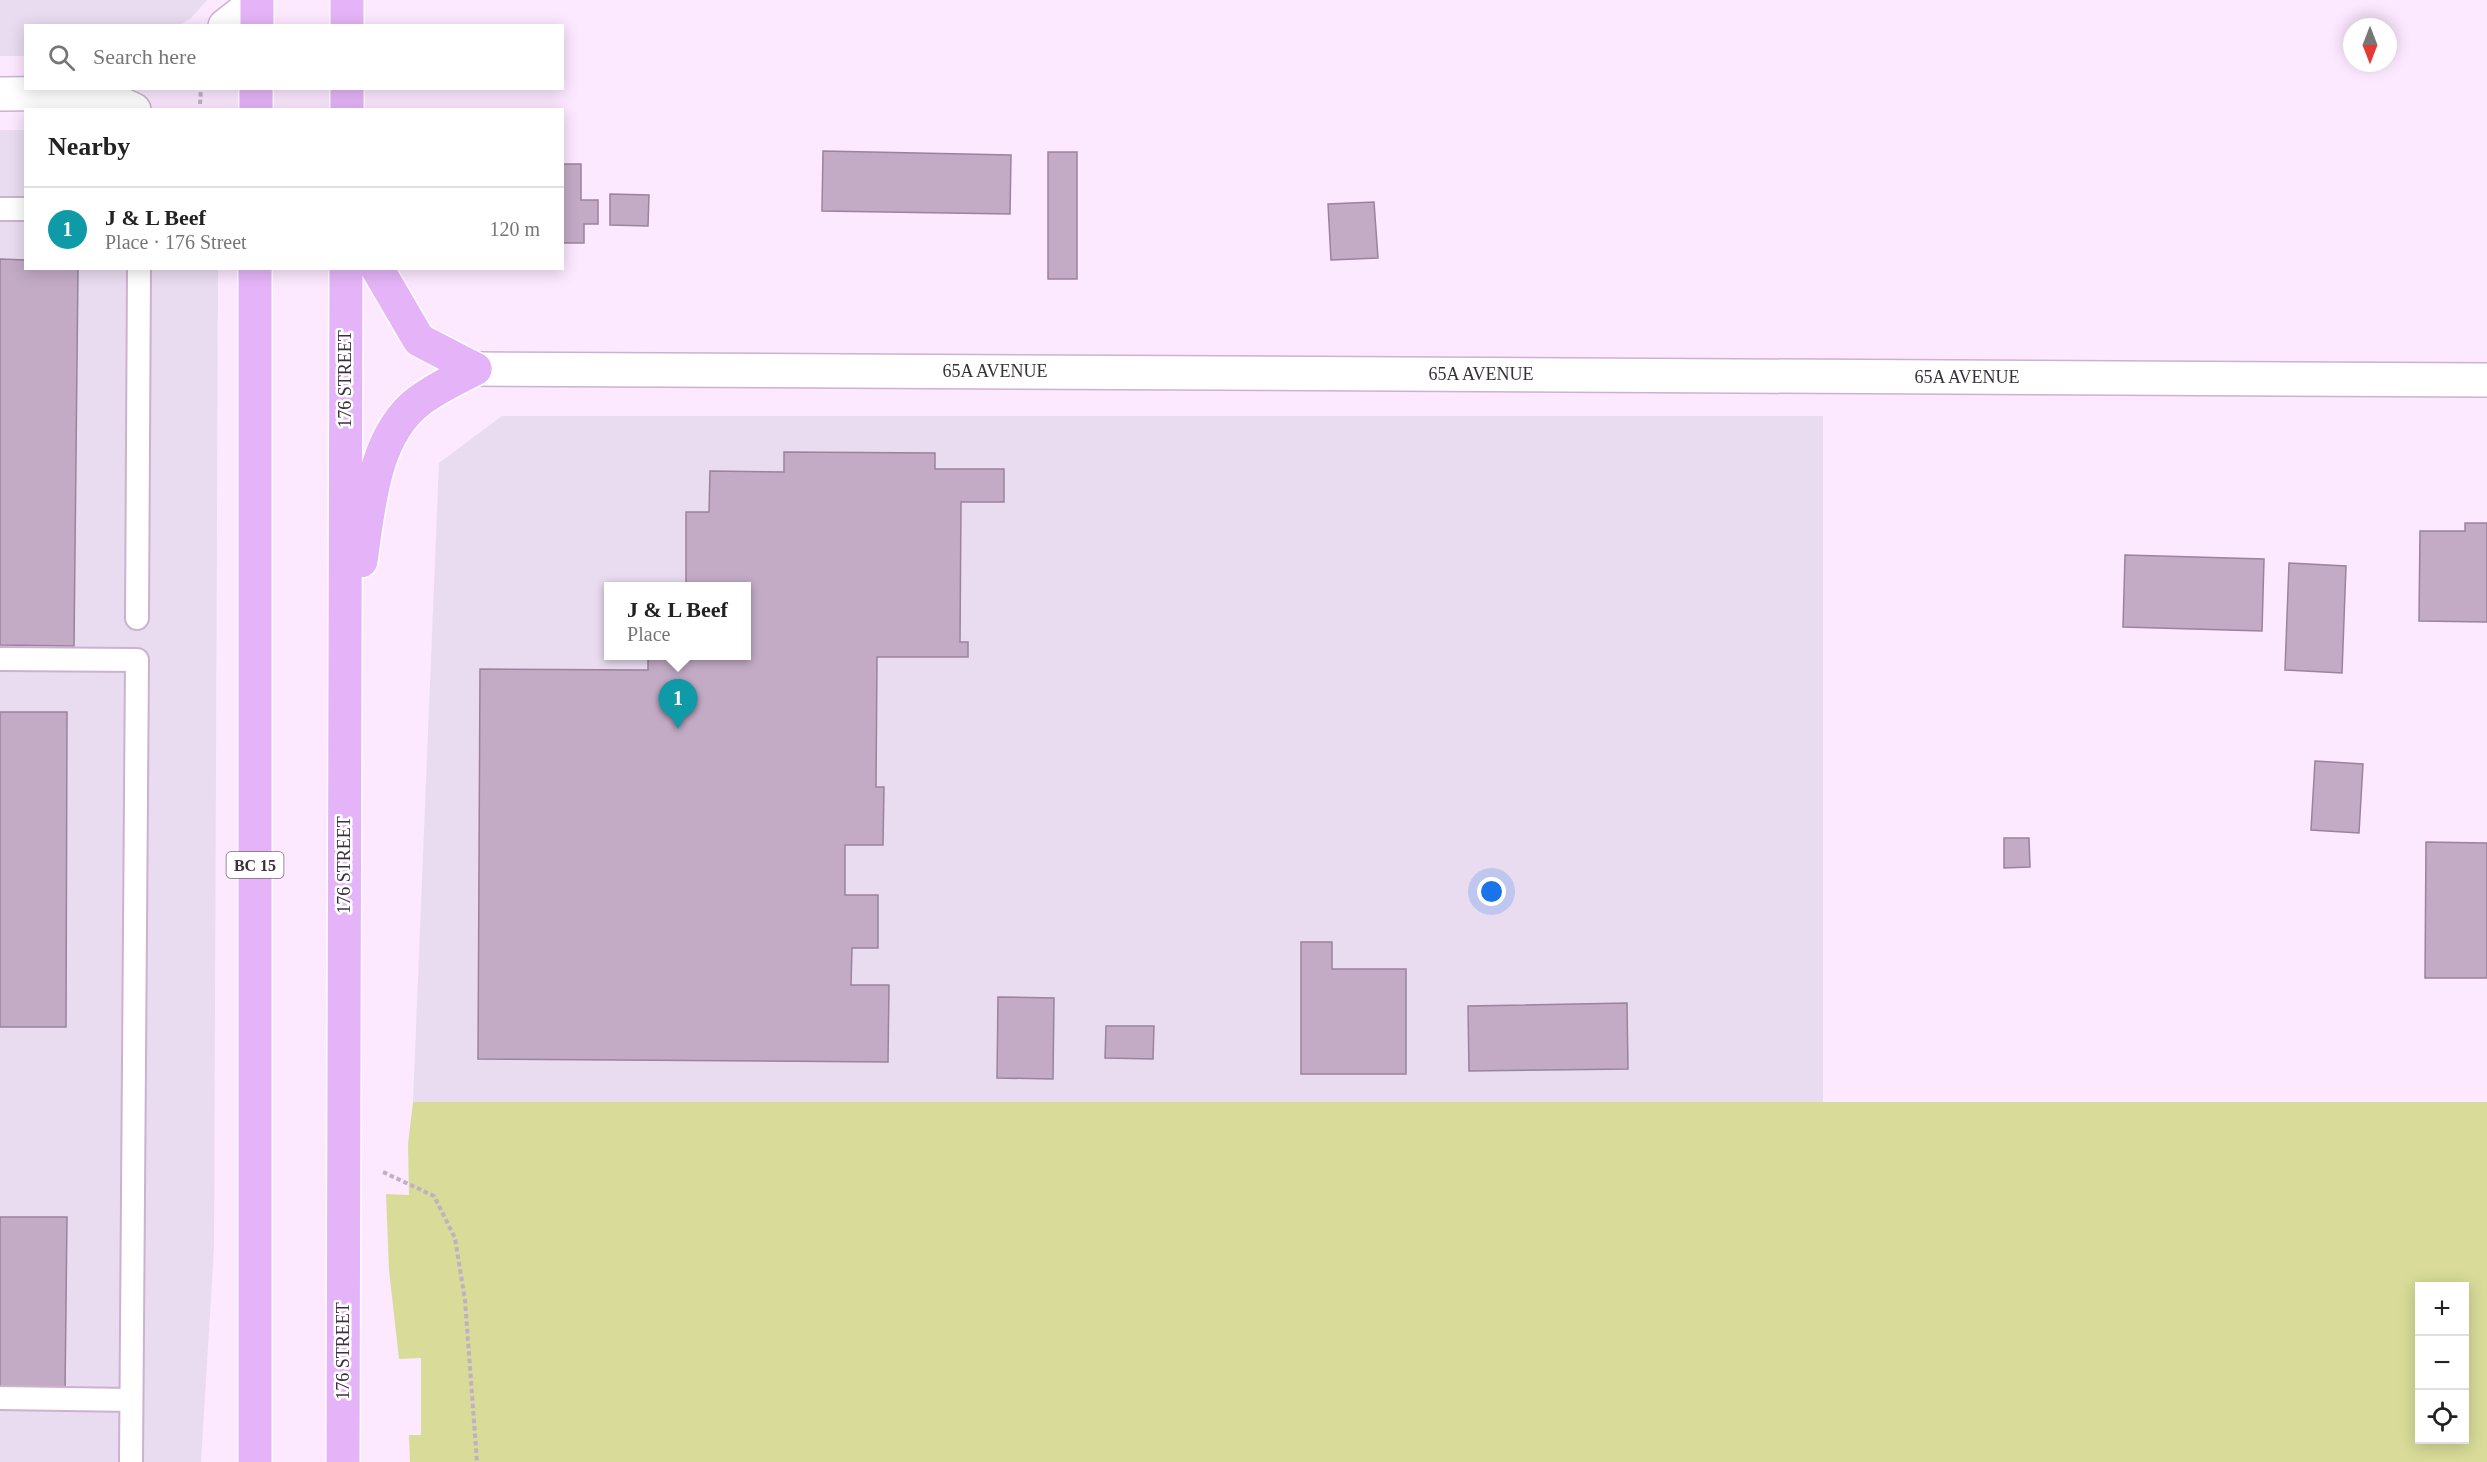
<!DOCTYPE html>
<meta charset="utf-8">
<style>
body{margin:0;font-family:Georgia,serif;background:#f2f2f2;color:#222}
.controls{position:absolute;right:18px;bottom:18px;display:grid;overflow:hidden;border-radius:0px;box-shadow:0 3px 15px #0003}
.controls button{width:54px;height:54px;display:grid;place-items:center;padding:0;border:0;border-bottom:2px solid #e0e0e0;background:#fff;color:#222;font:30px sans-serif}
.compass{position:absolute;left:2343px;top:18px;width:54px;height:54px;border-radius:50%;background:#fff;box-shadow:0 3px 15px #0003;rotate:180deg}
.you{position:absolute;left:1492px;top:892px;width:21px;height:21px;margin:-15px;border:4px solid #fff;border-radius:50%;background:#1a73e8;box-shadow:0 0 0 9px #1a73e833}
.badge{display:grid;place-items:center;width:39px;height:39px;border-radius:50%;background:#0b8043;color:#fff;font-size:20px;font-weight:700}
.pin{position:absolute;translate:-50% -50px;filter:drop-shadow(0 2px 3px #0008)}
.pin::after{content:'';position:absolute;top:32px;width:21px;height:18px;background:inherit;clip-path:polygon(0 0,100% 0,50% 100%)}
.popup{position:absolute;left:604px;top:582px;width:147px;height:78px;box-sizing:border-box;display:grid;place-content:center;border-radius:0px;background:#fff;filter:drop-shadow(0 2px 4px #0005);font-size:20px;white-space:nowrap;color:#767676}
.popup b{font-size:22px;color:#222}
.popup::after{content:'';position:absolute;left:50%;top:100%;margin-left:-12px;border:12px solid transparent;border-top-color:#fff}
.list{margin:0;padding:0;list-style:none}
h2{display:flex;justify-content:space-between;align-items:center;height:78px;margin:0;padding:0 24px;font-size:26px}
h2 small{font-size:20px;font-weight:400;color:#767676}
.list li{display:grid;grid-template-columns:39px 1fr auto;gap:18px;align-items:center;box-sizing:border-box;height:84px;padding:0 24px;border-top:2px solid #e0e0e0}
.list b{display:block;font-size:22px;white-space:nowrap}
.list p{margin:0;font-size:20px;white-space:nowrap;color:#767676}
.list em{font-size:20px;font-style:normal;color:#767676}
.icon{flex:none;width:33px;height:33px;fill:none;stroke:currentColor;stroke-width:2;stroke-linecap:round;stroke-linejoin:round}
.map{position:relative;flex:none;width:2487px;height:1462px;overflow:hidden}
.search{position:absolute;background:#fff;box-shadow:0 3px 15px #0003;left:24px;top:24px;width:540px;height:66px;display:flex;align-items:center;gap:15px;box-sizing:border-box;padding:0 21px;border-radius:0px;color:#767676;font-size:22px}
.panel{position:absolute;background:#fff;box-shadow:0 3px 15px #0003;left:24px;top:108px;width:540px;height:162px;border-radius:0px}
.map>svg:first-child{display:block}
</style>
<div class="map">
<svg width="2487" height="1462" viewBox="0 0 2487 1462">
<rect width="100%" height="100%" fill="#fce8ff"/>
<!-- industrial -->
<g fill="#e9dcf0" fill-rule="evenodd">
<path d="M0 0H207L191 18 180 25 26 26 25 56H0Z"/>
<path d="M0 130H25L26 268 218 269 214 1248 201 1462H0Z"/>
<path d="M502 416H1823V1104L413 1102 439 463ZM609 586H747V656H609Z"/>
</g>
<!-- green -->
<path fill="#d8dc98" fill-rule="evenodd" d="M413 1102H2487V1462H410L409 1435H421V1358L399 1359 389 1270 386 1194 409 1195 408 1144ZM2420 1286H2464V1440H2420Z"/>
<!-- building -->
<g fill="#c3abc6" stroke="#9a839d" stroke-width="1.5">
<path d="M823 151 1011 155 1010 214 822 211Z"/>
<rect x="1048" y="152" width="29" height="127"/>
<path d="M562 164H581V200H598V224H584V243H562Z"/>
<path d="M610 194 649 195 648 226 610 225Z"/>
<path d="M1374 202 1378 258 1331 260 1328 204Z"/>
<path d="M0 259 26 260V268H78L74 646 0 645Z"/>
<path d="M784 452 935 453V469H1004V502H961L960 642H968V657H877L876 787H884L883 845H845V895H878V948H852L851 985H889L888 1062 478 1059 480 669 648 670V656H747V586H686V512H709L710 471 784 472Z"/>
<path d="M2465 523H2487V622L2419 621 2420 531H2465Z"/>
<path d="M2125 555 2264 559 2262 631 2123 627Z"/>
<path d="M2289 563 2346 566 2342 673 2285 670Z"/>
<path d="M0 712H67L66 1027H0Z"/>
<path d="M2315 761 2363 764 2359 833 2311 830Z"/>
<path d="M2004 838H2029L2030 867 2004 868Z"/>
<path d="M2426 842 2487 843V978H2425Z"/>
<path d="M1301 942H1332V969H1406V1074H1301Z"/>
<path d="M998 997 1054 998 1053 1079 997 1078Z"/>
<path d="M1627 1003 1628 1069 1469 1071 1468 1006Z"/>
<path d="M1106 1026H1154L1153 1059 1105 1058Z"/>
<path d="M0 1217H67L65 1393 0 1392Z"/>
</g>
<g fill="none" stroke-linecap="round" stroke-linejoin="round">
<!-- lane casing -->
<g stroke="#cbb2ce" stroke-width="26">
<g id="lane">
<path d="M0 209H26"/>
<path d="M137 618 139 268"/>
<path d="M0 659 137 660 131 1462"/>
<path d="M0 1398 131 1400"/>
</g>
</g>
<!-- street casing -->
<g stroke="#cbb2ce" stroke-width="36">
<g id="street">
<path d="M225 26 257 1"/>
<path d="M98 93 134 110"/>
<path d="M0 94 98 93 108 88"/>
<path d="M475 369 2487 380"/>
</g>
</g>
<!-- highway casing -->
<g stroke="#fff" stroke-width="36">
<g id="highway">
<path d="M347 0V26"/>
<path d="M257 26V0"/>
<path d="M347 88V110"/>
<path d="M256 110V88"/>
<path d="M377 268 419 340 475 369"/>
<path d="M361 561C369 508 373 436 419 401 436 388 456 379 475 369"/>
<path d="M255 1462V268"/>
<path d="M343 1462 346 268"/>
</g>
</g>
<!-- path -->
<g stroke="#c1b0c3" stroke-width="4" stroke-dasharray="4.5 3" stroke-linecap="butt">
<path d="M200 104 201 88"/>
<path d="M383 1172 434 1196 455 1238 465 1300 477 1462"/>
</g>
<!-- lane -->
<use href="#lane" stroke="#fff" stroke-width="22"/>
<!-- street -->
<use href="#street" stroke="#fff" stroke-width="33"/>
<!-- highway -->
<use href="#highway" stroke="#e5b4f8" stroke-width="33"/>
</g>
<g text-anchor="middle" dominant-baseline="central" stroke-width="5" stroke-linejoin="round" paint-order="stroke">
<!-- shield labels -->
<rect fill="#fff" stroke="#756e76" stroke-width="1.5" x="226.5" y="852" width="57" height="26" rx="4.5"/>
<g font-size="16" font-weight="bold" fill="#3a303b">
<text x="255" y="865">BC 15</text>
</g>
<!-- street labels -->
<g font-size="18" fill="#3a303b" stroke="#fff">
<text x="995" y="371">65A AVENUE</text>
<text x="1481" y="374">65A AVENUE</text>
<text x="1967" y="377">65A AVENUE</text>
<text transform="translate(345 379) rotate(-90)">176 STREET</text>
<text transform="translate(344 865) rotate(-90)">176 STREET</text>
<text transform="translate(343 1351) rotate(-90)">176 STREET</text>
</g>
</g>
</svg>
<div class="controls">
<button>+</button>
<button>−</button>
<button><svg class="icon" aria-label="locate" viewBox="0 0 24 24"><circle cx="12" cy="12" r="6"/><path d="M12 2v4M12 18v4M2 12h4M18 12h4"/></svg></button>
</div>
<svg class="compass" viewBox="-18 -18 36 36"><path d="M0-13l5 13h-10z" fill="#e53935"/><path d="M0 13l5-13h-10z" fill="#767676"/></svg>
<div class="you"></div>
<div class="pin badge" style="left:678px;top:729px;background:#0f9aa8">1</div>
<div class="popup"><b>J &amp; L Beef</b>Place</div>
<div class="search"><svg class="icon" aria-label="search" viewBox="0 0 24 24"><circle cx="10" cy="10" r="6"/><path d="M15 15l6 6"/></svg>Search here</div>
<section class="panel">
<h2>Nearby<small></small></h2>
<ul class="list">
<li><span class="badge" style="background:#0f9aa8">1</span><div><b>J &amp; L Beef</b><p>Place · 176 Street</p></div><em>120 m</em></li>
</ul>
</section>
</div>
